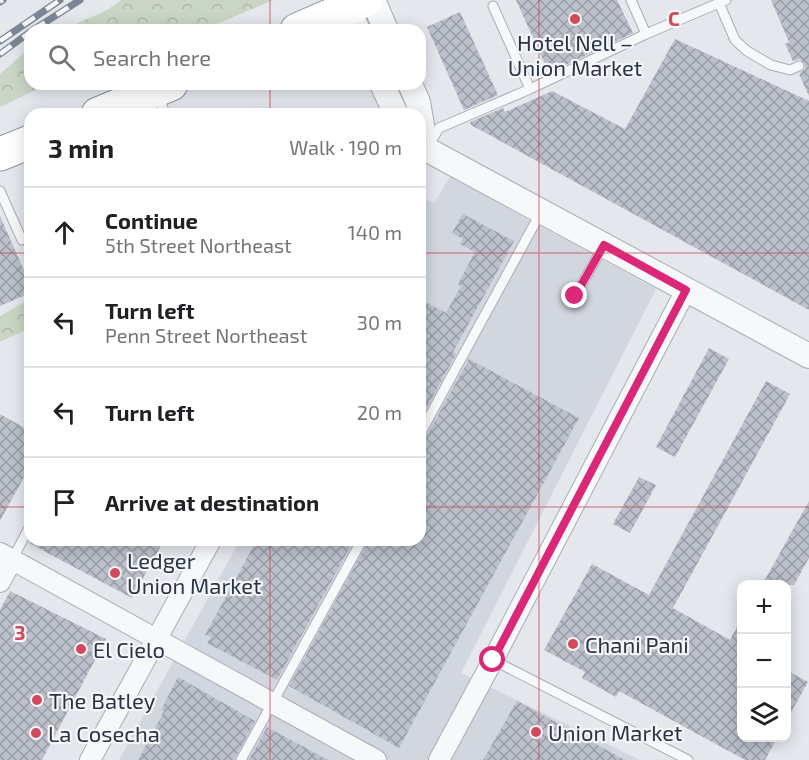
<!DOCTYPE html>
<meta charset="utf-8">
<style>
body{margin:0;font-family:"Exo 2",sans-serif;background:#f2f2f2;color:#202124}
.controls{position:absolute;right:18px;bottom:18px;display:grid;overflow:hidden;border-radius:12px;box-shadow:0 3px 15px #0003}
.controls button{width:54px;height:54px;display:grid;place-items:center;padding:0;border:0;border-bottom:2px solid #e0e0e0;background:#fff;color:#202124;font:30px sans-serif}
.stop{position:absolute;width:18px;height:18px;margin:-14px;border:4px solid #db2777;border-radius:50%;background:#fff}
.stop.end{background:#db2777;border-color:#fff;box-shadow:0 2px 6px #0008}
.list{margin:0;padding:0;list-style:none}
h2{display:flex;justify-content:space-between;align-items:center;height:78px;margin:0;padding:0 24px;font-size:26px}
h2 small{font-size:20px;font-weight:400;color:#757577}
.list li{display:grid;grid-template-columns:39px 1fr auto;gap:18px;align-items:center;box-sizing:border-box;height:90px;padding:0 24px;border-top:2px solid #e0e0e0}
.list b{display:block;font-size:22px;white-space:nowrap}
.list p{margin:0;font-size:20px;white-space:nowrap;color:#757577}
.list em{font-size:20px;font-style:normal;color:#757577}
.icon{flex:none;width:33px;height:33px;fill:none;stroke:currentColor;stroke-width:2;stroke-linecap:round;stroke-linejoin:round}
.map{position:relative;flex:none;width:809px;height:760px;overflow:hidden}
.search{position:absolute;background:#fff;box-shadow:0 3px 15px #0003;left:24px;top:24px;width:402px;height:66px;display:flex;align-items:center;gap:15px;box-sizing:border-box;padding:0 21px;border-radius:18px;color:#757577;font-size:22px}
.panel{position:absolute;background:#fff;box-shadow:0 3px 15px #0003;left:24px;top:108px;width:402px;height:438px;border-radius:18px}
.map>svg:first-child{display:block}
</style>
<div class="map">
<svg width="809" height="760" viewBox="0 0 809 760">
<defs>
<pattern id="forest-crowns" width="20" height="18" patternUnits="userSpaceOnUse" patternTransform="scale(1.5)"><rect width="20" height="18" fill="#c9d6c5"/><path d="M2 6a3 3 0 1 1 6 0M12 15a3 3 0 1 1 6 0" fill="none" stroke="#adb8ab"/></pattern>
<pattern id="building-cross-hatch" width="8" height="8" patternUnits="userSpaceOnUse" patternTransform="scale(1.5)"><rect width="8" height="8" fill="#bbc0ca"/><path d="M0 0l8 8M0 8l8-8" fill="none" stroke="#989da6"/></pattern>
</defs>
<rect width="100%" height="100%" fill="#e4e7ec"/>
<!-- built -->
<path fill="#d2d6de" d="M450 177 656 289 461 673 640 760H119L240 540H420V196L434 203Z"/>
<!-- forest -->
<g fill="url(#forest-crowns)">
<path d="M121 0H273L203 30H64C82 19 106 14 121 0Z"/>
<path d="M30 48V84H48L0 107V74Z"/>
<path d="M30 299V328L0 342V316Z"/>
</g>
<!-- building -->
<g fill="url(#building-cross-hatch)">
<path d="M516 0H617L633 33 549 73Z"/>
<path d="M771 0H809V96L799 74 805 69V64L800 59 793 61 785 44 789 42Z"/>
<path d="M460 12 498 95 464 110 427 27Z"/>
<path d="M675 39 809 101V310L471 125 470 122 503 108 505 112 552 91 625 129Z"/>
<path d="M463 214 514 241 453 352 456 354 420 420V299L446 313 461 286 458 284 475 252 460 244 463 239 452 233Z"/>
<path d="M0 216 30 284V293L0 306Z"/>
<path d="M709 348 729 359 675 457 656 447Z"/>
<path d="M469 359 579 418 399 748 289 686 369 540H420V441L426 437Z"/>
<path d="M766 381 790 394 673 608 730 640 741 620V738H777L765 760H745L619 691 616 697 582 678 585 672 544 650 592 564 649 595Z"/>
<path d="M0 414 30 431V466L0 521Z"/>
<path d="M639 477 656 485 630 533 613 524Z"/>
<path d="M809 501V558L794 585H762Z"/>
<path d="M30 540H164L132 598 29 543Z"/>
<path d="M257 540H354L277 680 207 643 211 637 205 635Z"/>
<path d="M10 591 106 639 42 760H0V610Z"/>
<path d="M786 670 808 682 786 721Z"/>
<path d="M178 677 255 721 234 760H138L164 711 161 710Z"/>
<path d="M517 701 625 760H483Z"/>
<path d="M267 727 328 760H249Z"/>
</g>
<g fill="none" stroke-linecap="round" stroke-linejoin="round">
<!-- service casing -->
<g stroke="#a9aeb7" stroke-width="11">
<g id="service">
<path d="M719 3 735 40 747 51 771 65 790 70 799 66"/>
<path d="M493 6 530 89"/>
<path d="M646 34 726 0"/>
<path d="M158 94 165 114"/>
<path d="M429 145 439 128 530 89 646 34 631 0"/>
<path d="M0 191 22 240 30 236"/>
<path d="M575 296 603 247"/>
<path d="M420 434 541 212"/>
<path d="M12 560 30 526"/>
<path d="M493 660 688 760"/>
<path d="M241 760 362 540"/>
</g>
</g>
<!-- minor casing -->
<g stroke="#a9aeb7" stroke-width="22">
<g id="minor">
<path d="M0 553 376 760"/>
<path d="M0 582 12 560"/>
<path d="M90 760 211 540"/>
<path d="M439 760 493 660 686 290"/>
</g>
</g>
<!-- tertiary casing -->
<g stroke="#a9aeb7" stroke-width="26">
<g id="tertiary">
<path d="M373 0 386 30"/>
<path d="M347 8 358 30"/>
<path d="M382 84 396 114"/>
<path d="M410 84 418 102 426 149"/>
<path d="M420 142 426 149 809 356"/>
</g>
</g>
<!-- trunk casing -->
<g stroke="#8b94a3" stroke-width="35">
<g id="trunk">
<path d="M297 30 366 0"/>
<path d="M98 114 171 84"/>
<path d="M0 154 30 142"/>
</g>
</g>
<!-- service -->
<use href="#service" stroke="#f7f8fa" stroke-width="9"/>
<!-- minor -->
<use href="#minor" stroke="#f7f8fa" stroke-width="20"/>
<!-- tertiary -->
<use href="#tertiary" stroke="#f7f8fa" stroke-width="24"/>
<!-- trunk -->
<use href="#trunk" stroke="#fff" stroke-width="33"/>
<!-- rail casing -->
<g stroke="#7d8696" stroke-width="7">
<g id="rail">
<path d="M0 2 3 0"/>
<path d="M33 30 80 0"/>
<path d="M0 41 60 0"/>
<path d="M0 54 30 32"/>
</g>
</g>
<!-- rail -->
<use href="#rail" stroke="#f4f6f9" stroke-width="4.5" stroke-dasharray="14" stroke-linecap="butt"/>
</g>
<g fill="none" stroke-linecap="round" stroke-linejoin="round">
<!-- route -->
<path stroke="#db2777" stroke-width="8" d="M493 660 686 290 604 245 575 296"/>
</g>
<!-- grid -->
<path fill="none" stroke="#d1495b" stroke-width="1.5" stroke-opacity="0.55" d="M270 0V30M539 0V760M270 84V114M0 253H30M420 253H809M0 507H30M420 507H809M270 540V760"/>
<!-- markers -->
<g fill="#d1495b" stroke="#f4f6f9" stroke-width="2">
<circle cx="575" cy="19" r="6"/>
<circle cx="115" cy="573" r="6"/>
<circle cx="573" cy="644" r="6"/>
<circle cx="81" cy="649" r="6"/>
<circle cx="37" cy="700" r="6"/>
<circle cx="536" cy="732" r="6"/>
<circle cx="36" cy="733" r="6"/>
</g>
<g text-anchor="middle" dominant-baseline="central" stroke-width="4.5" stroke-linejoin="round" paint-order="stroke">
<!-- poi labels -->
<g font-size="22" fill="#2b3445" stroke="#f4f6f9" text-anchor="start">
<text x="575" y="42" text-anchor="middle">Hotel Nell –<tspan x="575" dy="25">Union Market</tspan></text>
<text x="127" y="560">Ledger<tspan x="127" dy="25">Union Market</tspan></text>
<text x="585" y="644">Chani Pani</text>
<text x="93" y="649">El Cielo</text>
<text x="49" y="700">The Batley</text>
<text x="548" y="732">Union Market</text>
<text x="48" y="733">La Cosecha</text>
</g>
</g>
<g font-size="20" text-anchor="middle" font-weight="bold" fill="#d1495b" stroke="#f4f6f9" stroke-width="4.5" stroke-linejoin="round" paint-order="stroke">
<text x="674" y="26">C</text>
<text x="20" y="640">3</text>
</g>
</svg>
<div class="controls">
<button>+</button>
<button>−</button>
<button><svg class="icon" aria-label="layers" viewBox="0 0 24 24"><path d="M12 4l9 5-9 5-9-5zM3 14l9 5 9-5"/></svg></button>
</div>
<div class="stop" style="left:493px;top:660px"></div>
<div class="stop end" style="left:575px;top:296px"></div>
<div class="search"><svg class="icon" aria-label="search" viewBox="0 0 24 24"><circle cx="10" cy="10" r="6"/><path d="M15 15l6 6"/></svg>Search here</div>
<section class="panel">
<h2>3 min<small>Walk · 190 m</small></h2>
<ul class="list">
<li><svg class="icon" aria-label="ahead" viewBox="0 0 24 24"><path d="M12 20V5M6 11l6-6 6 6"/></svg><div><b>Continue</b><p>5th Street Northeast</p></div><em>140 m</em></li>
<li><svg class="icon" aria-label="left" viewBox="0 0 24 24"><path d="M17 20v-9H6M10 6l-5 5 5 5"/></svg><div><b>Turn left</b><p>Penn Street Northeast</p></div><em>30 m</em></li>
<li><svg class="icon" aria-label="left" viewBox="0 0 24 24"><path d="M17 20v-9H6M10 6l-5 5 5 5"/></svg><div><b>Turn left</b></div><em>20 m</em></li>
<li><svg class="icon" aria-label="arrive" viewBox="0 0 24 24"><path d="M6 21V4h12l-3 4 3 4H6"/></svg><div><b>Arrive at destination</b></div></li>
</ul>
</section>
</div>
